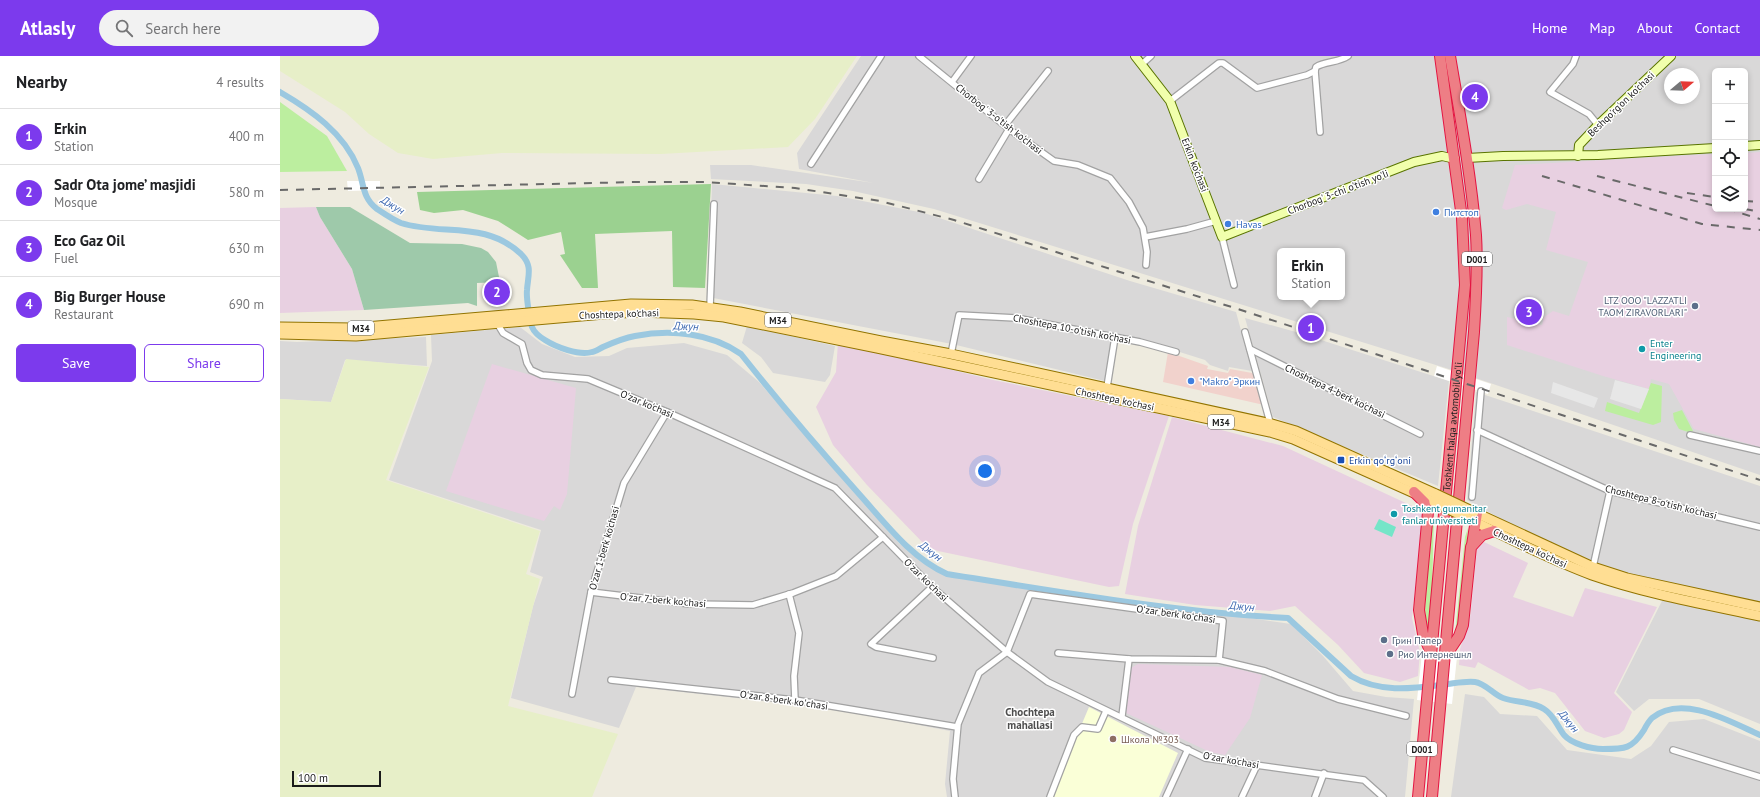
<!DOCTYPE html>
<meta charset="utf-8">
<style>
body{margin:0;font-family:"PT Sans",sans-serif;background:#f2f2f2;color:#202124}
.controls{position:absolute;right:12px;top:12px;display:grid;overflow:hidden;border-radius:6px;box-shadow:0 2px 6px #0003}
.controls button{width:36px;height:36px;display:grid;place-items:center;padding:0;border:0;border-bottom:1px solid #e0e0e0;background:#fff;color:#202124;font:20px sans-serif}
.compass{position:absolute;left:1384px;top:12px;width:36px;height:36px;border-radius:50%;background:#fff;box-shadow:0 2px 6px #0003;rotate:71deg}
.scale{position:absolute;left:12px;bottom:10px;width:89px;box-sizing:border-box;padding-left:4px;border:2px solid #1b1b1b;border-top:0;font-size:11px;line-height:14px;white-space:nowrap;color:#1b1b1b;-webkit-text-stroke:3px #fff;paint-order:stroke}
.you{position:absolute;left:705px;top:415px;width:14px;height:14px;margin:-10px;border:3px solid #fff;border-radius:50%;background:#1a73e8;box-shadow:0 0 0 6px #1a73e833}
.badge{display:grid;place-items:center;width:26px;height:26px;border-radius:50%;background:#7c3aed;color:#fff;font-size:13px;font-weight:700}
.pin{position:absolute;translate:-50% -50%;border:2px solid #fff;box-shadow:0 1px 4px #0006}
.popup{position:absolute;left:997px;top:192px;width:68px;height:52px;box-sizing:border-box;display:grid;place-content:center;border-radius:6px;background:#fff;filter:drop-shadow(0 1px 3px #0005);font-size:13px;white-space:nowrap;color:#757577}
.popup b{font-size:15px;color:#202124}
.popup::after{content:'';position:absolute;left:50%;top:100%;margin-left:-8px;border:8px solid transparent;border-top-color:#fff}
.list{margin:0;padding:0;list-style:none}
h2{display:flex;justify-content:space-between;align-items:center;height:52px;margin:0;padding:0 16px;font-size:17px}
h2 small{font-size:13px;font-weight:400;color:#757577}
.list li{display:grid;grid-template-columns:26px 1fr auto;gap:12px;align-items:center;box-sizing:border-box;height:56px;padding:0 16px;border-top:1px solid #e0e0e0}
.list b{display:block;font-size:15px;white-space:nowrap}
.list p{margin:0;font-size:13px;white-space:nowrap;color:#757577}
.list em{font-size:13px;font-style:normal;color:#757577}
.actions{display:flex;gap:8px;padding:12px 16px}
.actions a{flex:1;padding:9px 0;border:1px solid #7c3aed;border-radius:6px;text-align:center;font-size:14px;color:#7c3aed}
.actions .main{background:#7c3aed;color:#fff}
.icon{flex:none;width:22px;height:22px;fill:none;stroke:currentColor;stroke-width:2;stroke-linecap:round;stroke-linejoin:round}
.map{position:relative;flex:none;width:1480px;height:741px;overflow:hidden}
header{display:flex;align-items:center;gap:24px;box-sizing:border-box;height:56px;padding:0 20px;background:#7c3aed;color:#fff}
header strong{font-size:19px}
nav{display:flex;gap:22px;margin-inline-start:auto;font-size:14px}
.search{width:280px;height:36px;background:#f2f2f2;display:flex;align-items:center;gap:10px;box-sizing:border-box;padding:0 14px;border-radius:22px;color:#757577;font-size:15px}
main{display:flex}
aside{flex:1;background:#fff}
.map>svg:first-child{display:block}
</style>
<header>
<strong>Atlasly</strong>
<div class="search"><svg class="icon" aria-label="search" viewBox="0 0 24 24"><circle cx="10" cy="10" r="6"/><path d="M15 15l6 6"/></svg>Search here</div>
<nav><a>Home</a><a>Map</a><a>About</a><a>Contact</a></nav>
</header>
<main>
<aside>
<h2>Nearby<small>4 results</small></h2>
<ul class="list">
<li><span class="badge">1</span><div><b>Erkin</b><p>Station</p></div><em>400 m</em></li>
<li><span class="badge">2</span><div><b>Sadr Ota jome’ masjidi</b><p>Mosque</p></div><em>580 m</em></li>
<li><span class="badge">3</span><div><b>Eco Gaz Oil</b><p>Fuel</p></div><em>630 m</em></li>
<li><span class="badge">4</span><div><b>Big Burger House</b><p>Restaurant</p></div><em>690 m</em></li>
</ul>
<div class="actions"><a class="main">Save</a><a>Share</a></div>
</aside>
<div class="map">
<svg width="1480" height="741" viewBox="0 0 1480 741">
<rect width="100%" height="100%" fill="#eeebdf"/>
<!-- residential -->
<g fill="#d9d8d8" fill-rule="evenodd">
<path d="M581 0H1480V419L1172 314 654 153 573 135 526 128 431 123 430 109H471L594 127 519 113 517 97ZM1435 15H1465V153H1435ZM1390 18H1414V42H1390ZM1000 195H1062V241H1000Z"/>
<path d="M432 128 557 140 644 157 850 225 956 256 972 315 949 311 948 315 930 309 925 304 868 286 836 278 829 326 672 288 428 241Z"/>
<path d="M965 262 1016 276 1169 325 1158 430 993 361Z"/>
<path d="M467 270 555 290 550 319 545 326 493 317 481 301 462 287Z"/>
<path d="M240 271 262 288 295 301 329 300 347 292 404 287 447 299 479 326 619 487 661 518 1011 568 1043 600 1073 635 1106 641 1134 643 1125 741H667L665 728 670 675 556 653 356 631 339 672 231 642 253 550 263 521 250 516 261 474 109 424 152 305 151 279Z"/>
<path d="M146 281 147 310 65 304 51 346 0 343V285L17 286Z"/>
<path d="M1196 336 1480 430V549L1342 519 1283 497 1187 444Z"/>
<path d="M1383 543 1480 563V668L1419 643H1369L1354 655 1336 636Z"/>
<path d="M1185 638 1204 641 1220 658 1257 660 1287 694 1351 703 1371 690 1389 666 1424 663 1480 685V741H1171Z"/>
</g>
<!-- commercial -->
<path fill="#f1d2cc" d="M888 296 928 310 927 313 948 317 950 313 972 317 976 320 984 349 883 326Z"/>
<!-- industrial -->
<g fill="#e8d0e1">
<path d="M1480 96V391L1414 373 1389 328 1371 323 1369 333 1323 320 1227 289V261L1262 269 1264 261 1273 255 1289 260 1308 206 1266 194 1276 156 1247 148 1226 154 1222 152 1235 109 1435 98V153H1465V97Z"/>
<path d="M36 151 40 161 72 213 84 254 0 257V152Z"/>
<path d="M558 286 713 324 889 360 853 468 839 530 829 531 658 495 646 490 587 429 553 389 536 351 556 316Z"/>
<path d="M212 308 296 332 287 438 280 454 274 450 264 465 166 435Z"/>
<path d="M892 361 1003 390 1143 455 1132 562 1140 596 1138 620 1120 626 1084 617 1058 589 1015 550 990 555 915 549 845 538 858 470Z"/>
<path d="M1204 486 1248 507 1233 541 1293 561 1305 532 1377 551 1334 637 1352 656 1344 674 1339 678 1324 682 1305 675 1275 637 1260 632 1249 634 1198 606 1195 612 1179 609 1180 593 1190 562 1197 493Z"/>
<path d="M858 608 950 611 982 619 970 662 945 699 930 696 846 657 851 612Z"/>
</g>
<!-- education -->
<path fill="#faffd7" d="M809 651 898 697 879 741H774L785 708Z"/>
<!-- farmland -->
<g fill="#e7efc8">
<path d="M0 0H577L535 63 508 91 381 98 222 97 153 103 118 97 89 78 65 56 0 15Z"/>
<path d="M66 303 149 311 106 424 260 475 246 518 260 523 228 650 338 678 312 741H0V343L51 346Z"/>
</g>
<!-- grass -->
<g fill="#bcee9f">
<path d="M0 46 47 80 67 115 0 116Z"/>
<path d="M1371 327 1382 330 1381 366 1373 369 1325 355 1327 346 1359 357Z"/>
<path d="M1402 354 1413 375 1411 377 1399 373 1394 364 1393 357Z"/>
<path d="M1154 461 1152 534 1148 576 1145 553 1151 470Z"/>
<path d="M1188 472 1179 568 1175 578 1185 481Z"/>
</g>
<!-- forest -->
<path fill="#9bd190" d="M431 128 425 232 393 231 392 175 315 178 318 232H302L280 199 285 198 281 176 248 184 218 165 183 154 154 157 140 154 137 136Z"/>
<!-- cemetery -->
<path fill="#9ec9aa" d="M36 151H70L130 187 182 188 201 192 208 196 216 206 220 226 197 227V250L188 247 84 254 72 213 40 161Z"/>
<!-- pitch -->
<path fill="#75e5c8" d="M1099 463 1116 471 1112 481 1094 473Z"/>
<!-- parking -->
<g fill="#e7e7e7">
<path d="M1335 324 1369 333 1361 353 1330 343Z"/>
<path d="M1273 326 1318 342 1314 352 1271 337Z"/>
</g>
<!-- pier -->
<g fill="#fff">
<path d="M100 125V134L68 135 67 125Z"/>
<path d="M1157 310 1211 328 1208 338 1154 320Z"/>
<path d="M1142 597 1177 601 1172 648 1137 644Z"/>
</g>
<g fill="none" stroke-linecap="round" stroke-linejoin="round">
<!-- canal -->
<path stroke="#9bc8e0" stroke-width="6" d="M0 36C31 54 64 77 78 112 84 127 82 142 97 153 103 157 113 164 121 167 162 180 205 164 241 198 253 210 248 219 247 234 246 242 250 264 252 271 254 276 260 281 265 284 276 291 299 300 312 296 315 296 319 293 323 291 332 287 344 282 355 280 391 273 431 277 461 298 499 346 539 393 580 439 606 468 631 502 667 518 780 536 894 556 1008 562L1071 620C1101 638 1135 632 1168 628 1176 627 1186 625 1195 626 1205 627 1214 639 1223 642 1237 647 1252 645 1264 653 1274 659 1277 670 1284 679 1292 688 1311 693 1323 693 1345 693 1352 693 1364 674 1366 670 1369 665 1372 662 1402 637 1451 666 1480 679"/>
<!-- street casing -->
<g stroke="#a2a2a2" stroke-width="8">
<g id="street">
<path d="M639 0 729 73 774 105 798 109 830 122 849 146 863 172 867 196 866 209"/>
<path d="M1296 0 1293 8 1270 36 1309 58 1318 69"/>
<path d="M862 8 871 0"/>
<path d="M1035 15 1040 76"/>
<path d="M672 26 691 0"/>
<path d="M890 45 939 7H943L977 32 1027 19 1035 15 1036 11C1045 5 1058 7 1068 0"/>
<path d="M531 108 601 0"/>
<path d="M699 123 729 73 726 68 768 15"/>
<path d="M865 181 907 173 936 165"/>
<path d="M942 181 954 229"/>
<path d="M430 251 434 148"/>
<path d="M217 267 223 277 242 288 247 307 251 314 262 319 308 323 387 356 555 432 652 531 727 596 768 626 925 702 1084 724 1103 741"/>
<path d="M965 276 991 370"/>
<path d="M970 293 1140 378"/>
<path d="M671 298 679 259 736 262 860 286 896 296"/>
<path d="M827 331 835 281"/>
<path d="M1197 374 1330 435 1480 471"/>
<path d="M1410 379 1480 395"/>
<path d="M1192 441 1201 335"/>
<path d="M1313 511 1330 435"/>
<path d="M652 531 591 588 596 591 653 602"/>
<path d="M311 536 410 548 473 549 513 537 556 520 603 481"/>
<path d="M509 538 519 577 514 620 515 644"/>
<path d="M778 597 849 603 939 604 985 615 1058 643 1126 660"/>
<path d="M331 624 515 644 677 671"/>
<path d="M292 638 311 536 344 427 387 356"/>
<path d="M842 660 849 603"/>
<path d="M1393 694 1480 721"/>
<path d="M675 741 673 723 678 668 699 617 727 596 750 538 943 565 939 604"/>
<path d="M770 741 794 679 802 671 818 673 826 655"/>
<path d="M886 741 908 693"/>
<path d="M962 741 977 709"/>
<path d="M1035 741 1044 717"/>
</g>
</g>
<!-- secondary casing -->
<g stroke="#597400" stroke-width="10">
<g id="secondary">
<path d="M855 0 890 45 942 181 1134 106 1162 100 1175 103"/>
<path d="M1465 90 1480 89"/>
<path d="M1298 100 1299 89 1318 69 1391 0"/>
<path d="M1187 102 1223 100 1318 99 1435 92"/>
</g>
</g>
<!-- primary casing -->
<g stroke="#927400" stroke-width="11">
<g id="primary">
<path d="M0 271 74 272 351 248 412 249 460 256 601 285 671 298 992 368 1016 375 1156 438"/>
<path d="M0 278 76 280 324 258 359 256 414 258 444 261 597 292 990 376 1013 383 1154 446"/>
<path d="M1194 456 1313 511 1347 522 1480 551"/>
<path d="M1191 464C1231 483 1271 504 1312 519 1367 538 1424 548 1480 560"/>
</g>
</g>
<!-- highway casing -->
<g stroke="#e41441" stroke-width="12">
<g id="highway">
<path d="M1134 436 1145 447 1148 456 1139 554 1143 578 1151 597"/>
<path d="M1192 489 1197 457"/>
<path d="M1167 598 1179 580 1183 569 1191 491 1202 479 1214 475"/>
<path id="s1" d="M1138 741 1185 229 1182 162 1160 0"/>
<path d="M1152 741 1194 276C1196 244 1198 211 1196 179 1191 119 1180 59 1170 0"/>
</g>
</g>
<!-- street -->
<use href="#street" stroke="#fff" stroke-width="5.5"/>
<!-- secondary -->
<use href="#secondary" stroke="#f1ffac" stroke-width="8"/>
<!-- primary -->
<use href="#primary" stroke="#ffde93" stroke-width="9"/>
<!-- highway -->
<use href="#highway" stroke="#ee7e85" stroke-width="10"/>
<!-- rail -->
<g stroke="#696969" stroke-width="2" stroke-dasharray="8 8" stroke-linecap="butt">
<path d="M1262 120 1422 168 1480 174"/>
<path d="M1317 120 1435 150"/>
<path d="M0 134 357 126H424L515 132 600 145 674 164 958 253 1480 424"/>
<path d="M1407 137 1435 141"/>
<path d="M1465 145 1480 146"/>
<path d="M1447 153 1480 163"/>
<path d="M1465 153 1480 156"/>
</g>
<!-- primary-bridge casing -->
<g stroke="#927400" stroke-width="11" stroke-linecap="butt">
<g id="primary-bridge">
<path d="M1156 438 1194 456"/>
<path d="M1154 446 1191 464"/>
</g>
</g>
<!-- primary-bridge -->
<use href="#primary-bridge" stroke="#ffde93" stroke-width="9"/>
</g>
<!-- markers -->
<g fill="#3f7fe0" stroke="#fff" stroke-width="1.5">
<circle cx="1156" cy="156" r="4"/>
<circle cx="948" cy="168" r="4"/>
<circle cx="911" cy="325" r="4"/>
</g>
<g fill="#5c6f8a" stroke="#fff" stroke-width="1.5">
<circle cx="1415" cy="250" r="4"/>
<circle cx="1104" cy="584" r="4"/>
<circle cx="1110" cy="598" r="4"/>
</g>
<g fill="#0f9aa8" stroke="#fff" stroke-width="1.5">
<circle cx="1362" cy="293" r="4"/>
<circle cx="1114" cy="458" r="4"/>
</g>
<rect fill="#1a4fb4" stroke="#fff" stroke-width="1.5" x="1057" y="400" width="8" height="8" rx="2"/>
<circle fill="#8d6e63" stroke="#fff" stroke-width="1.5" cx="833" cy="683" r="4"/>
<g text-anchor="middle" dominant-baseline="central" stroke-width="3" stroke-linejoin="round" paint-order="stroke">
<!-- shield labels -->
<g fill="#fff" stroke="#5f5f5f" stroke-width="1">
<rect x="1182" y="196" width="30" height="14" rx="3"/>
<rect x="485" y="257" width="26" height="14" rx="3"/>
<rect x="68" y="265" width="26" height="14" rx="3"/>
<rect x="928" y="359" width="26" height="14" rx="3"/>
<rect x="1127" y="686" width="30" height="14" rx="3"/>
</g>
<g font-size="9" font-weight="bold" fill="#1b1b1b">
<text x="1197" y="203">D001</text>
<text x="498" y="264">M34</text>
<text x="81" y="272">M34</text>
<text x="941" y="366">M34</text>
<text x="1142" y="693">D001</text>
</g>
<!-- street labels -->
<g font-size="10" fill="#1b1b1b" stroke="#fff">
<text transform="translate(1341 48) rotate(-44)">Beshqo'rg'on ko'chasi</text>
<text transform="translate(719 63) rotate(38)">Chorbog' 3-o'tish ko'chasi</text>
<text transform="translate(915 109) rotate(69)">Erkin ko'chasi</text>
<text transform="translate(1058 136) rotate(-21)">Chorbog' 3-chi o'tish yo'li</text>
<text transform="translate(339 258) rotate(-2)">Choshtepa ko'chasi</text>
<text transform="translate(792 273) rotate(11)">Choshtepa 10-o'tish ko'chasi</text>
<text transform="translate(1055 335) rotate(26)">Choshtepa 4-berk ko'chasi</text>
<text transform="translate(835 343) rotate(12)">Choshtepa ko'chasi</text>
<text transform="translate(367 348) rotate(23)">O'zar ko'chasi</text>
<text stroke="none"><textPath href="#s1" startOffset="372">Toshkent halqa avtomobil yo'li</textPath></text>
<text transform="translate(1381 446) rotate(14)">Choshtepa 8-o'tish ko'chasi</text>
<text transform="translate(324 492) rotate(-74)">O'zar 1-berk ko'chasi</text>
<text transform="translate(1250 492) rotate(25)">Choshtepa ko'chasi</text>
<text transform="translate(646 524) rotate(44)">O'zar ko'chasi</text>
<text transform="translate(383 544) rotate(5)">O'zar 7-berk ko'chasi</text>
<text transform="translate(896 558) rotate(8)">Oʻzar berk koʻchasi</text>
<text transform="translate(504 644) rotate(8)">Oʻzar 8-berk koʻchasi</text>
<text transform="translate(951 704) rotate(10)">O'zar ko'chasi</text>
</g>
<!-- shop labels -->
<g font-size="10" fill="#366cbe" stroke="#fff" text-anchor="start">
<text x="1164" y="156">Питстоп</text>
<text x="956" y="168">Havas</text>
<text x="919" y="325">"Makro" Эркин</text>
</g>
<!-- service labels -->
<g font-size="10" fill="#4e5e75" stroke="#fff" text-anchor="start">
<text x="1407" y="244" text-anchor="end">LTZ OOO "LAZZATLI<tspan x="1407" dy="12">TAOM ZIRAVORLARI"</tspan></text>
<text x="1112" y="584">Грин Папер</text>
<text x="1118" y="598">Рио Интернешнл</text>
</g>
<!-- culture labels -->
<g font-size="10" fill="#0d838f" stroke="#fff" text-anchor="start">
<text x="1370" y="287">Enter<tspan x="1370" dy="12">Engineering</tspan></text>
<text x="1122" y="452">Toshkent gumanitar<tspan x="1122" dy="12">fanlar universiteti</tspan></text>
</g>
<!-- transit labels -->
<g font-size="10" fill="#164399" stroke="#fff" text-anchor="start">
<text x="1069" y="404">Erkin qoʻrgʻoni</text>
</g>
<!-- education labels -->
<g font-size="10" fill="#785e54" stroke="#fff" text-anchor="start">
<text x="841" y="683">Школа №303</text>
</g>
<!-- water labels -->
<g font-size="11" font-style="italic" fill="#406bb2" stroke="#fff">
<text transform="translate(113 149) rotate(32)">Джун</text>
<text transform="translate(406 270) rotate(3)">Джун</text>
<text transform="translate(651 495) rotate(38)">Джун</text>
<text transform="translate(962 550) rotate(6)">Джун</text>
<text transform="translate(1289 665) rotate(51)">Джун</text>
</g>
<!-- neighbourhood labels -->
<g font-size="11" font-weight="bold" fill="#4e4e4e" stroke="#fff">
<text x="750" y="656">Chochtepa<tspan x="750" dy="13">mahallasi</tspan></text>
</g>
</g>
</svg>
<div class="controls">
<button>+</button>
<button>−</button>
<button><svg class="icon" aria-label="locate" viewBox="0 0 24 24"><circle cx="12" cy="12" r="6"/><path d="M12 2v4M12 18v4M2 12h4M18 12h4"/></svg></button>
<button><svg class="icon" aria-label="layers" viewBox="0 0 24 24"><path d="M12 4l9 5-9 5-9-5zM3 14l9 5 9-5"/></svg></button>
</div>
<svg class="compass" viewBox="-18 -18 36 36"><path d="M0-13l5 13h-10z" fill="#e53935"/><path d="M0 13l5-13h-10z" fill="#757577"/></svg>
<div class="scale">100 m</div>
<div class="you"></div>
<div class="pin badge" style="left:1031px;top:272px">1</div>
<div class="popup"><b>Erkin</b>Station</div>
<div class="pin badge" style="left:217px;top:236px">2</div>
<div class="pin badge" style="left:1249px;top:256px">3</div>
<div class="pin badge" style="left:1195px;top:41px">4</div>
</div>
</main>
